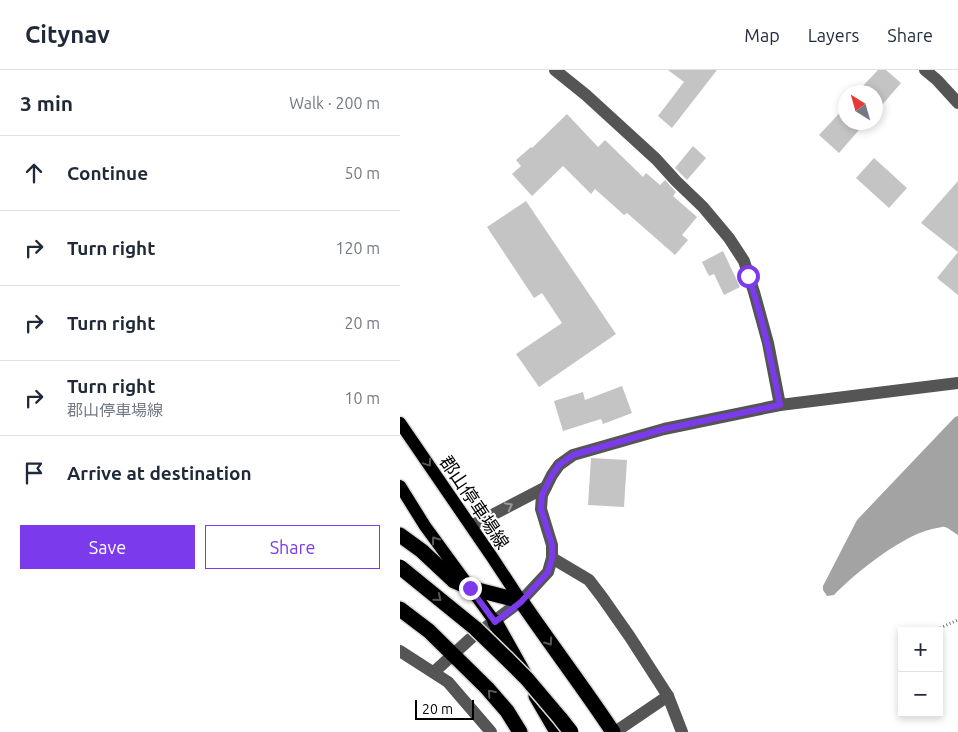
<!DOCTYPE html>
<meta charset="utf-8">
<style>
body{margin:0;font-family:Ubuntu,"Noto Sans JP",sans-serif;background:#f2f2f3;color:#1f2937}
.controls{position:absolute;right:15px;bottom:15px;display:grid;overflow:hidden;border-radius:0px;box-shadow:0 2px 8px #0003}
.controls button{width:45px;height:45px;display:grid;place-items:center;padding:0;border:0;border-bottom:1px solid #e0e1e3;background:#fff;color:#1f2937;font:25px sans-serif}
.compass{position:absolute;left:438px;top:15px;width:45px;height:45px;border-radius:50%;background:#fff;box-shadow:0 2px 8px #0003;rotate:323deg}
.scale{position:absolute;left:15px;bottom:12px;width:59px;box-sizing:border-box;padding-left:5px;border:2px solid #000;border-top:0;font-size:14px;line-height:18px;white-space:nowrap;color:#000;-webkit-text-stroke:4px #fff;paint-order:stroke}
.stop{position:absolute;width:15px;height:15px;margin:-11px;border:4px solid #7c3aed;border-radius:50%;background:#fff}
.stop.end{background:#7c3aed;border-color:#fff;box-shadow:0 1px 5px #0008}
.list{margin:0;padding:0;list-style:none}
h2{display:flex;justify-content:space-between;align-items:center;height:65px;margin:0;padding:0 20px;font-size:21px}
h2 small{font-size:16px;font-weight:400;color:#747a83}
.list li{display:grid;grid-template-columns:32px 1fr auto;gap:15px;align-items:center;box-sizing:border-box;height:75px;padding:0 20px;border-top:1px solid #e0e1e3}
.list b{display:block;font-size:19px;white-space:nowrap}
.list p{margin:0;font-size:16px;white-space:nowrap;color:#747a83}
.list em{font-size:16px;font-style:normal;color:#747a83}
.actions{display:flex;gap:10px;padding:15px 20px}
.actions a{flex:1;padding:11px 0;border:1px solid #7c3aed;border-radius:0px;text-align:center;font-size:18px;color:#7c3aed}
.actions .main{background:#7c3aed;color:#fff}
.icon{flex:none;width:28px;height:28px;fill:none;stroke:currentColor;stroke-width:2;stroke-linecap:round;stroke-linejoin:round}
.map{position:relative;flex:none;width:558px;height:662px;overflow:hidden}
header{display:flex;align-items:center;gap:30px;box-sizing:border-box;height:70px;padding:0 25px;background:#fff;border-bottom:1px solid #e0e1e3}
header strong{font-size:24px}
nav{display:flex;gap:28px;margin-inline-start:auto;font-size:18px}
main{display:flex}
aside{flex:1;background:#fff}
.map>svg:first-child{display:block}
</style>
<header>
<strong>Citynav</strong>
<nav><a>Map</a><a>Layers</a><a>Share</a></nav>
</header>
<main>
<aside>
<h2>3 min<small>Walk · 200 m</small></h2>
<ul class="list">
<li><svg class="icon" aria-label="ahead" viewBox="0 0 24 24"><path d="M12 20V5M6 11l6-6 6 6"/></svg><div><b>Continue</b></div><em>50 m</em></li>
<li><svg class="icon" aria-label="right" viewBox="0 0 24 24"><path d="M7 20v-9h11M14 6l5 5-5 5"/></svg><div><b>Turn right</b></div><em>120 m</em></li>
<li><svg class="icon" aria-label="right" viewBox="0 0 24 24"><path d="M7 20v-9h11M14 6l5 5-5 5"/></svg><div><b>Turn right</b></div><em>20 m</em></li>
<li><svg class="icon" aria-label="right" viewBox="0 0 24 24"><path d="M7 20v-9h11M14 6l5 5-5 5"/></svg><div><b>Turn right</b><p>郡山停車場線</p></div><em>10 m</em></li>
<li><svg class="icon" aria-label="arrive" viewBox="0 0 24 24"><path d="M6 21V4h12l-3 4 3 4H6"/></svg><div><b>Arrive at destination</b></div></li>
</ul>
<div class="actions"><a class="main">Save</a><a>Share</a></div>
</aside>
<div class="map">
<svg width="558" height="662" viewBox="0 0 558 662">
<rect width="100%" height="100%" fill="#fff"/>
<!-- water -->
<path fill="#a3a3a3" d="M558 346V465C554 463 549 458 545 457 542 456 539 458 537 458 506 462 455 503 434 525L427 526 423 520V516L457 450 555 347Z"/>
<!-- building -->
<g fill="#c4c4c4">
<path d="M268 0H317L272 58 258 46 284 12Z"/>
<path d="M478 0H486L501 13 476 42V22H457Z"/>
<path d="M446 36V52H466L439 83 419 65Z"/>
<path d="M167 44 198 77 205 70 243 107 246 103 260 115 265 110 276 122 273 126 297 147 282 165 288 170 275 185 227 143 224 145 195 119 191 124 163 96 132 126 112 104 121 96 116 90 131 77 132 78Z"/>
<path d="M293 76 306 88 287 110 275 98Z"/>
<path d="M474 88 507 118 489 138 456 108Z"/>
<path d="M558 111V225L537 208 558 182 521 153Z"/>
<path d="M126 131 216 264 139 317 116 284 162 253 142 223 134 228 87 157Z"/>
<path d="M323 181 340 217 324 225 314 204 309 206 302 192Z"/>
<path d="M222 316 232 343 203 354 201 349 163 361 154 331 183 322 185 330Z"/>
<path d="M191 388 227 390 224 437 188 435Z"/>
</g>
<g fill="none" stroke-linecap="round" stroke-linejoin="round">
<!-- major casing -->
<g stroke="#dbdbdb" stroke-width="15">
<g id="major">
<path d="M0 353 92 487 121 531"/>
<path d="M0 416 25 456 95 552"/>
</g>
</g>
<!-- highway casing -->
<g stroke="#dbdbdb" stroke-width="18">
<g id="highway">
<path d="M0 465 22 481 54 511 70 518 121 531C151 575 184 618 213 662"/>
<path d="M0 539 29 561 87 618 107 641 120 662"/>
<path d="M95 552 123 602"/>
<path d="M136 626 157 662"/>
</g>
</g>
<!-- path -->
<path stroke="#777" stroke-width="3" stroke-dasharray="1 2.5" stroke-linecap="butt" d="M540 558 558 550"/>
<!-- minor -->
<g stroke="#555" stroke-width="12">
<path d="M155 0 186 25 256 89 276 111 303 137 329 168 344 191 354 222 368 273 380 335"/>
<path d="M525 0 537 10 558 33"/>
<path d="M71 456 146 417"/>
<path d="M152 488 189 510 202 527 230 567 268 626 282 662"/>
<path d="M0 581 48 612 91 662"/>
<path d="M34 602 70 569 121 531 148 502 152 488V475L141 439 142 425 152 405 159 395 173 385 264 359 380 335 558 313"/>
<path d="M215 662 268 626"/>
</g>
<!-- major -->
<use href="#major" stroke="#000" stroke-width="12"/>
<!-- highway -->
<use href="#highway" stroke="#000" stroke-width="15"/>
<!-- highway-bridge casing -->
<g stroke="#dbdbdb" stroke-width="18" stroke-linecap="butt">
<path id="highway-bridge" d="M0 497 75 558 106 588 127 609 160 648 171 662"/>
</g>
<!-- highway-bridge -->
<use href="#highway-bridge" stroke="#000" stroke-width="15"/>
</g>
<!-- one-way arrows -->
<defs><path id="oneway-chevron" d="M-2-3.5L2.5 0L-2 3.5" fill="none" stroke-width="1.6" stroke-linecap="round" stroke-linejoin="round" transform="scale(1.25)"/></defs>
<g stroke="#595959">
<use href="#oneway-chevron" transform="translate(28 393) rotate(56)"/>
<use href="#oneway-chevron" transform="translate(35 470) rotate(-126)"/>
<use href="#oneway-chevron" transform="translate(38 528) rotate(39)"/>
<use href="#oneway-chevron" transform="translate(149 572) rotate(55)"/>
<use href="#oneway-chevron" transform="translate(91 623) rotate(-131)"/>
</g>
<use stroke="#999" href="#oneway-chevron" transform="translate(109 436) rotate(-27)"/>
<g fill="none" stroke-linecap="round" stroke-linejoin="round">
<!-- route -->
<path stroke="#7c3aed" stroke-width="6" d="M70 518 95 552 121 532 148 502 152 488V475L141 439 142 425 152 405 159 395 173 385 264 359 380 335C371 291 363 248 348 206"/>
</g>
<g text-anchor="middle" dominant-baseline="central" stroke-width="4" stroke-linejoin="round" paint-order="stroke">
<!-- street labels -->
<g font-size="18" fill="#000" stroke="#fff">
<text transform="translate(75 432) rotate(56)">郡山停車場線</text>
</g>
</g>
</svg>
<div class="controls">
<button>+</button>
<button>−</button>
</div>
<svg class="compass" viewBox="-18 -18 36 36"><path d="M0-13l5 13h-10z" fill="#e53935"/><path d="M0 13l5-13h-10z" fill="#747a83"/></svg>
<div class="scale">20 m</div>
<div class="stop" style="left:348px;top:206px"></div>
<div class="stop end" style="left:70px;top:518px"></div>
</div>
</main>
